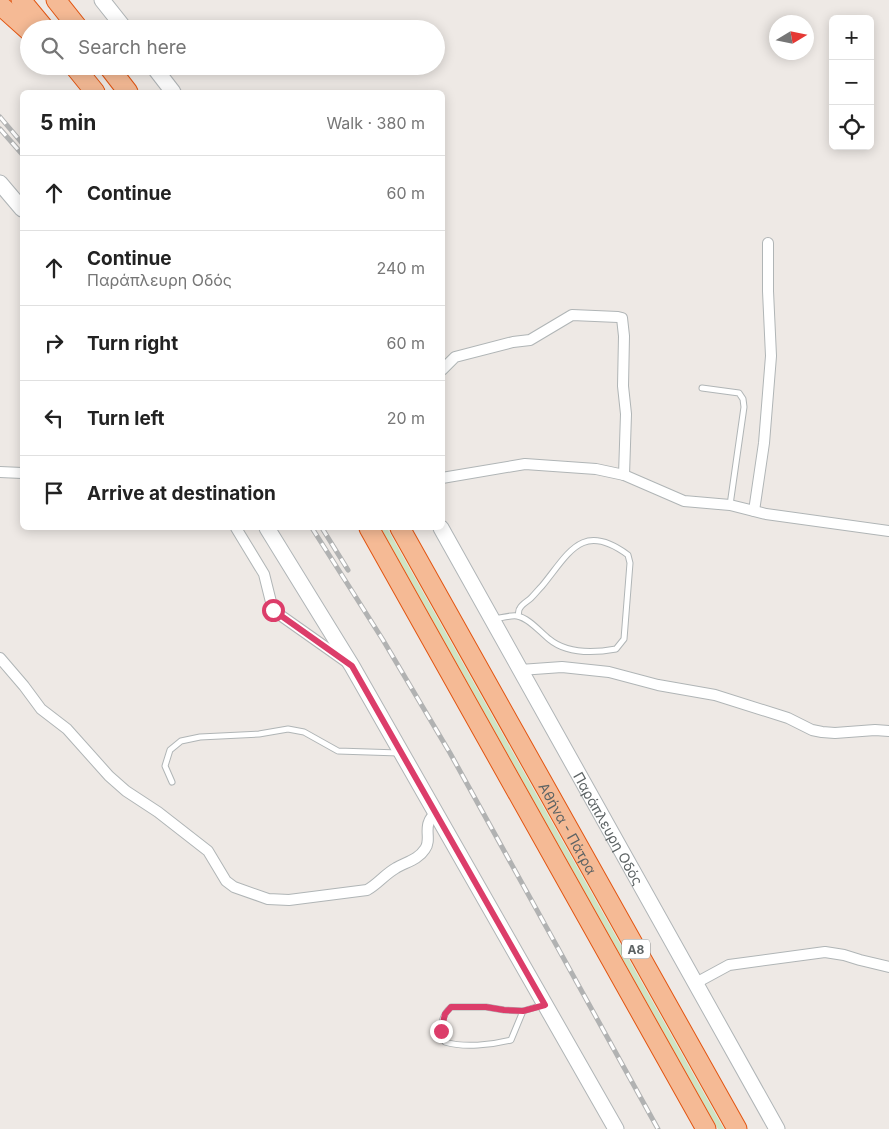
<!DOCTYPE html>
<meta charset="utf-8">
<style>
body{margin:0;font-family:Inter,sans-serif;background:#f2f2f2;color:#222}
.controls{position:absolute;right:15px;top:15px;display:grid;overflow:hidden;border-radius:8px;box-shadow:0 2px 12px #0003}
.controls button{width:45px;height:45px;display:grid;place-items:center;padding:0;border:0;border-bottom:1px solid #e0e0e0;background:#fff;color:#222;font:25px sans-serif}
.compass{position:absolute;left:769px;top:15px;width:45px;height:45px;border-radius:50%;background:#fff;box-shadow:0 2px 12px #0003;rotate:80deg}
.stop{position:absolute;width:15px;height:15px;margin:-11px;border:4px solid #dc3d6a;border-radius:50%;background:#fff}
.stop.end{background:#dc3d6a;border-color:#fff;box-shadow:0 1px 5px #0008}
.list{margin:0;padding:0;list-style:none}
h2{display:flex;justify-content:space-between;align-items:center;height:65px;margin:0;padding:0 20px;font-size:21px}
h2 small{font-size:16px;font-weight:400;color:#767676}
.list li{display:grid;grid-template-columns:32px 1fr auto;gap:15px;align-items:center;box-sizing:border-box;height:75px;padding:0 20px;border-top:1px solid #e0e0e0}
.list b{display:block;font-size:19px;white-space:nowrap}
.list p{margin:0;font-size:16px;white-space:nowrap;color:#767676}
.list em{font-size:16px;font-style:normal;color:#767676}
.icon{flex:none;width:28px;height:28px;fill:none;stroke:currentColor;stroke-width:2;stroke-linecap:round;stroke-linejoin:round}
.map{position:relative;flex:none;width:889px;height:1129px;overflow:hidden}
.search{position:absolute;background:#fff;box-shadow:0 2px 12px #0003;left:20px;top:20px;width:425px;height:55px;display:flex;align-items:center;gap:12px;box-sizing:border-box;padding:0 18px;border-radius:28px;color:#767676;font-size:19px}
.panel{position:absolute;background:#fff;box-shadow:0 2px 12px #0003;left:20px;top:90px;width:425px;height:440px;border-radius:8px}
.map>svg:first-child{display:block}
</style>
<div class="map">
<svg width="889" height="1129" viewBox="0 0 889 1129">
<rect width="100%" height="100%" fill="#eee9e5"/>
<!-- green -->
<path fill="#cfe4c4" d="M381 528H387L724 1129H718Z"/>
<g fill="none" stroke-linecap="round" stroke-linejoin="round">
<!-- lane casing -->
<g stroke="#b0b5b6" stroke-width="7">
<g id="lane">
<path d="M702 388 739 393 743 399 744 407 730 505"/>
<path d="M494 619C501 618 510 615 517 616 529 618 540 632 549 639 567 654 594 653 616 649L624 639 630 563 628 555C582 521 569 553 542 586 538 590 535 594 531 598 528 601 522 604 520 608 518 610 519 613 518 616"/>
<path d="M172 782 165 766 170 750 181 741 200 737 259 734 288 729 304 732 338 751 399 753"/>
<path d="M523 1011 511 1040C491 1045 464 1048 445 1042 440 1028 440 1017 451 1007H486L504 1010 523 1011 543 1005"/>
</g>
</g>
<!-- street casing -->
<g stroke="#b0b5b6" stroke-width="12">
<g id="street">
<path d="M442 370 455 357 513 342 530 340 572 315 618 317 622 318 624 336 623 386 626 414 624 475"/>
<path d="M0 472 22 473"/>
<path d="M442 478 525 464 596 469 624 475 684 501 730 505 766 514 889 531"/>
<path d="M754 511 764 443 771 356 768 291V243"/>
<path d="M236 528 264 574 273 610 348 663"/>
<path d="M0 658 24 686 41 709 67 729 109 776 126 791 158 812 208 851 226 881 234 887 268 899 289 900 367 890C378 884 385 874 396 868 406 862 418 860 425 849 431 841 425 830 429 822 430 818 434 815 436 812"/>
<path d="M520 670 562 667 609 672 658 685 715 695 788 718 812 730 822 732 835 733 875 730 889 731"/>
<path d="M694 984 729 965 825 952 844 955 860 960 889 967"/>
</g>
</g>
<!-- secondary casing -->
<g stroke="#b0b5b7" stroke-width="17">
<g id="secondary">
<path d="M102 0 125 29"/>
<path d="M153 66 173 92"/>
<path d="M0 183 22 209"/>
<path d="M267 528 352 666 616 1129"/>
<path id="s1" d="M441 528 777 1129"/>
</g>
</g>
<!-- highway casing -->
<g stroke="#e25511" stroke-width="21">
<g id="highway">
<path d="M21 0 45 29"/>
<path d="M56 0 79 29"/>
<path d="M0 5 29 31"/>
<path d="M74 66 95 92"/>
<path d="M108 66 128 92"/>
<path d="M369 528 706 1129"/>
<path id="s2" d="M400 528 737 1129"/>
</g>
</g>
<!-- lane -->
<use href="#lane" stroke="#fff" stroke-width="5"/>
<!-- street -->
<use href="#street" stroke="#fff" stroke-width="10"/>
<!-- secondary -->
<use href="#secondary" stroke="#fff" stroke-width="15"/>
<!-- highway -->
<use href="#highway" stroke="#f5ba95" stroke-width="19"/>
<!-- rail casing -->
<g stroke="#b1b2b2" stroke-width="5">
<g id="rail">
<path d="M0 117 22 143"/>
<path d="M0 129 22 154"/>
<path d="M312 528 383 640 450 753 658 1129"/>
<path d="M322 528 348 570"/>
</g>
</g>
<!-- rail -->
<use href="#rail" stroke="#fff" stroke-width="3" stroke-dasharray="9" stroke-linecap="butt"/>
</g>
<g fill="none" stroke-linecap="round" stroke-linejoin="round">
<!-- route -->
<path stroke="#dc3d6a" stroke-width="6" d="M273 610 352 666 545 1005 523 1011 504 1010 486 1007H451L445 1014 441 1031"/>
</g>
<g text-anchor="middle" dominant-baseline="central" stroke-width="5" stroke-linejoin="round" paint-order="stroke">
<!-- shield labels -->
<rect fill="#fff" stroke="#8e9292" stroke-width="1" x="622" y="939.5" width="28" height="19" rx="4"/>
<g font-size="12" font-weight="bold" fill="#5d6364">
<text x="636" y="949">Α8</text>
</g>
<!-- street labels -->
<g font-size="14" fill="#5d6364" stroke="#fff">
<text stroke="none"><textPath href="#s2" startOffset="344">Αθήνα - Πάτρα</textPath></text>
<text stroke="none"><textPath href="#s1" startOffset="344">Παράπλευρη Οδός</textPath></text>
</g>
</g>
</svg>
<div class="controls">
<button>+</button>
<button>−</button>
<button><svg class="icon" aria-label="locate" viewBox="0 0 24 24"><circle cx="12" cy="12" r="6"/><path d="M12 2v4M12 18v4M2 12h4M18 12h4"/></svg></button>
</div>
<svg class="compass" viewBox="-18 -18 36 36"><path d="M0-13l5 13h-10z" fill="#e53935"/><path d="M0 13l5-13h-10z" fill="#767676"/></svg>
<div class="stop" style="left:273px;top:610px"></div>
<div class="stop end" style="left:441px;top:1031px"></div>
<div class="search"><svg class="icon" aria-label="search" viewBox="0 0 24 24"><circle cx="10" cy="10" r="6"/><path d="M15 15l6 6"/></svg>Search here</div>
<section class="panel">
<h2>5 min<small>Walk · 380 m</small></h2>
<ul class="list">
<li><svg class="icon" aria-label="ahead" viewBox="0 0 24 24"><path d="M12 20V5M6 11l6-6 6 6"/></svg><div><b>Continue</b></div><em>60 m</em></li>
<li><svg class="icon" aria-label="ahead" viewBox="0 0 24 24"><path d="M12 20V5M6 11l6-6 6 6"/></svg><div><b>Continue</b><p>Παράπλευρη Οδός</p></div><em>240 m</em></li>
<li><svg class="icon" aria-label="right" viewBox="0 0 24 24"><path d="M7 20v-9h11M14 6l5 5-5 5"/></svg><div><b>Turn right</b></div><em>60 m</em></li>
<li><svg class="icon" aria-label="left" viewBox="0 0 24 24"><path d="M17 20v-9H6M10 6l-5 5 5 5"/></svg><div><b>Turn left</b></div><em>20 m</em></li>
<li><svg class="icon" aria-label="arrive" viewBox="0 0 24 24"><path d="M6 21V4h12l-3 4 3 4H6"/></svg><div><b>Arrive at destination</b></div></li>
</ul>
</section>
</div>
